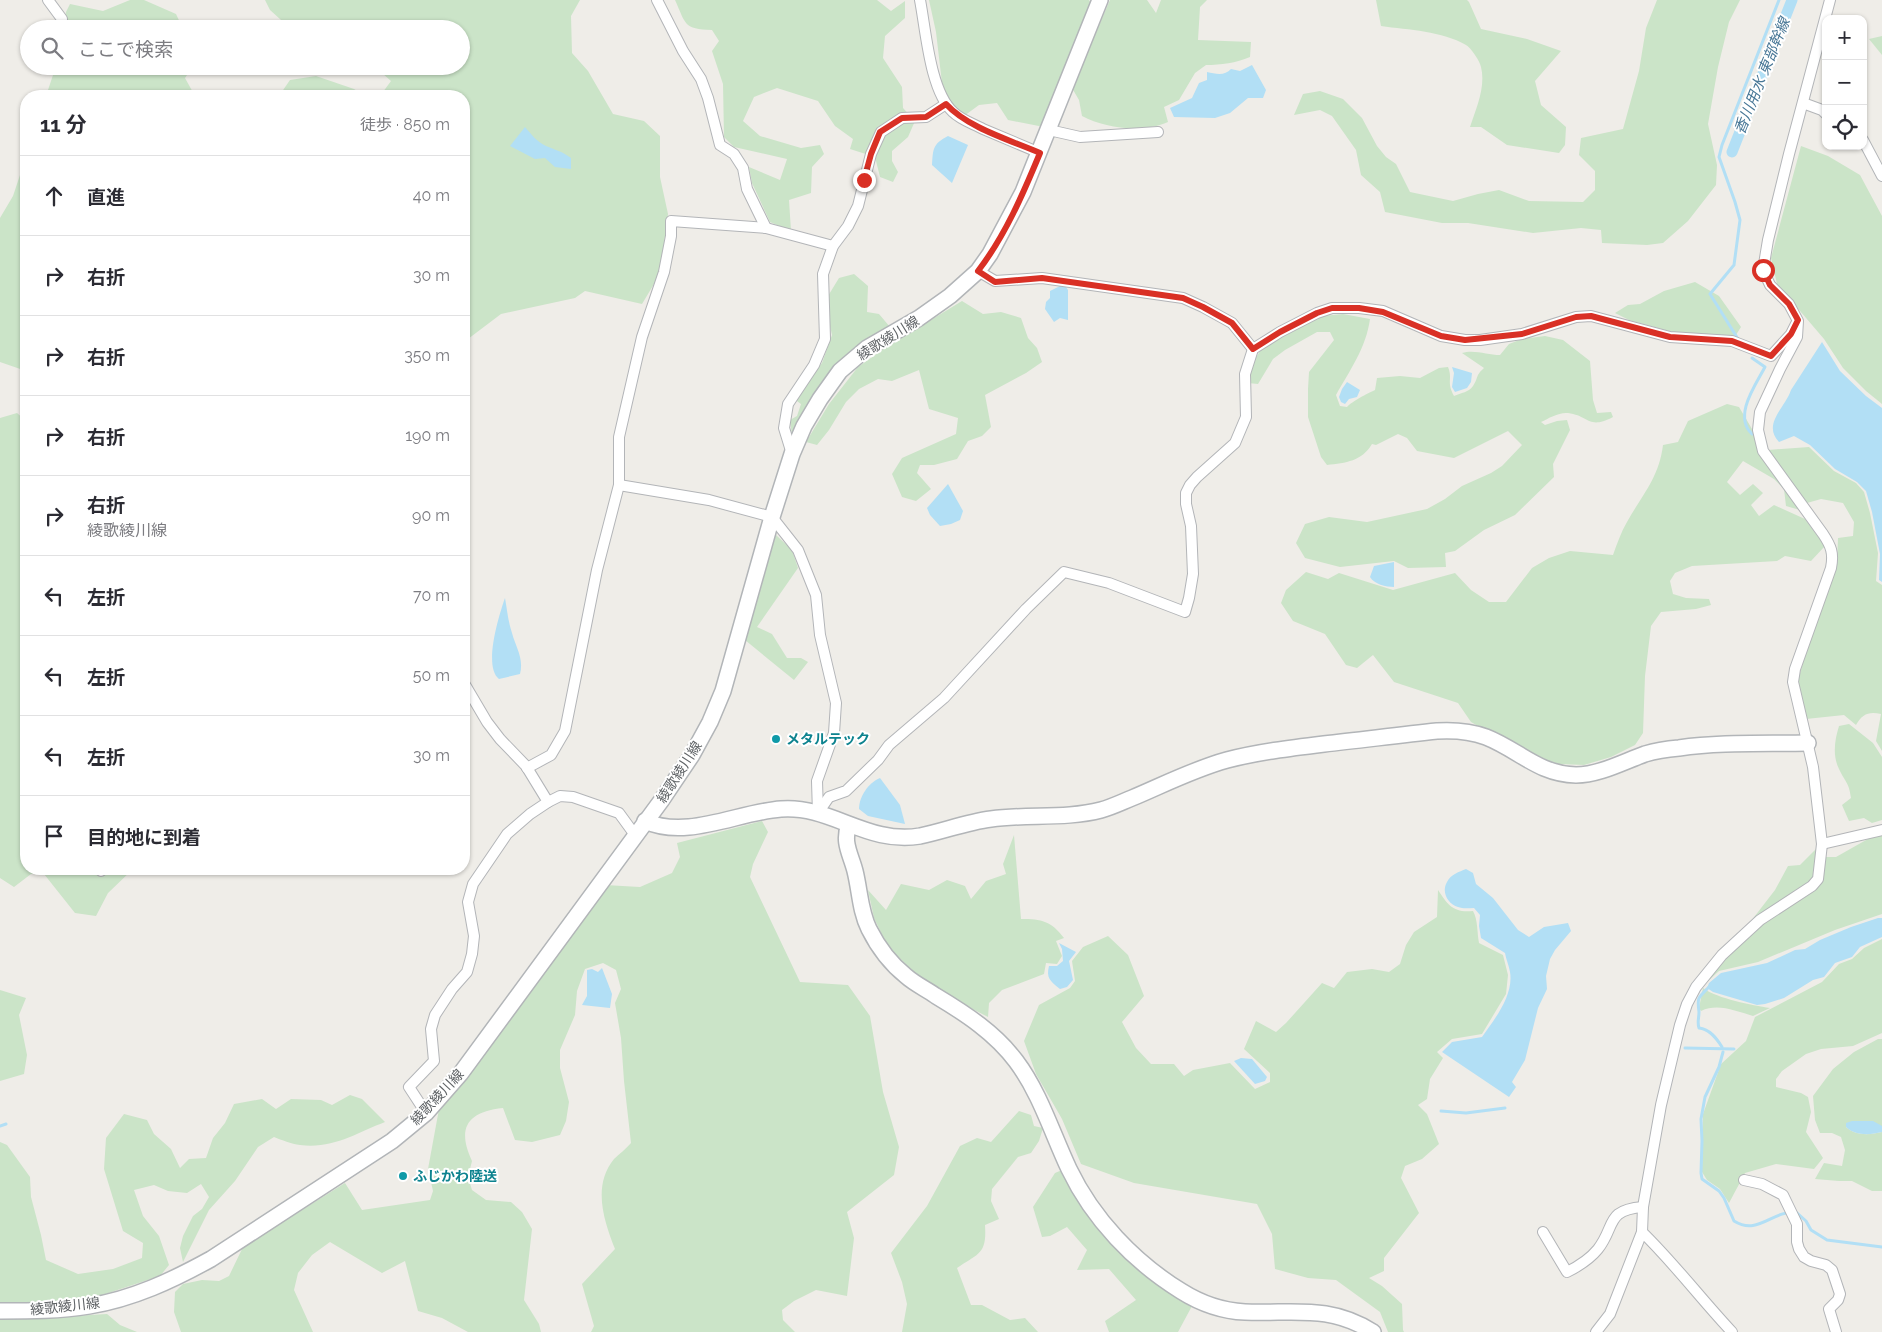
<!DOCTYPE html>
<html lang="ja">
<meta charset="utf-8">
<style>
body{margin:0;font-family:Raleway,"Noto Sans JP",sans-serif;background:#f2f2f3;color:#2b2b33}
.controls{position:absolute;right:15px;top:15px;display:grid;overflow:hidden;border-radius:10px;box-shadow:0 1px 4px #0004}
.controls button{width:45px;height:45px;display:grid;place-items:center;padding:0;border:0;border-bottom:1px solid #e1e1e2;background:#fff;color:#2b2b33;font:25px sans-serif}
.stop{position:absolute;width:15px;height:15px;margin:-11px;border:4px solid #d93025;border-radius:50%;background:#fff}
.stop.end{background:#d93025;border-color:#fff;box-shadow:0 1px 5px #0008}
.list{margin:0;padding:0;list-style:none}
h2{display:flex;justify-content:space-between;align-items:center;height:65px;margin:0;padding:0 20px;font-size:21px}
h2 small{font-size:16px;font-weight:400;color:#7c7c81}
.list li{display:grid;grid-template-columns:32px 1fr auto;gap:15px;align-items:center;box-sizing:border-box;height:80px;padding:0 20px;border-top:1px solid #e1e1e2}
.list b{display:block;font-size:19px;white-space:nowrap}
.list p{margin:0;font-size:16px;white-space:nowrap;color:#7c7c81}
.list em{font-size:16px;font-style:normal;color:#7c7c81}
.icon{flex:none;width:28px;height:28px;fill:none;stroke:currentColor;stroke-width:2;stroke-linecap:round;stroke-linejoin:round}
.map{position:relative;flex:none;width:1882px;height:1332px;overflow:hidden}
.search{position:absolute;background:#fff;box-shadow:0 1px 4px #0004;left:20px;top:20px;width:450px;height:55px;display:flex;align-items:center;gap:12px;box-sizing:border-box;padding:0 18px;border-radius:28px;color:#7c7c81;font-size:19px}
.panel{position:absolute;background:#fff;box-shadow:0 1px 4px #0004;left:20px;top:90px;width:450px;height:785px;border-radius:20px}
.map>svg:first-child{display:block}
</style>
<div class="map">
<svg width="1882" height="1332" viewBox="0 0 1882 1332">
<rect width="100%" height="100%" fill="#efede8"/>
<!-- green -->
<g fill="#cbe4c8">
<path d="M130 0H144L176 14 183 29H63L66 12 70 4 103 11Z"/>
<path d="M265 0H580L571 16 572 53 588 71 613 114 644 121 660 136V177L668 214 660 274 642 304 585 291 575 298 501 314 464 342V96H380L391 81 374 66H461V29H291L270 10Z"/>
<path d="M675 0H877L891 11 905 1V18L885 36 883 58 902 87 903 108 915 121 908 137 892 151V161L898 172 893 182 880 177 875 157 850 149 853 139 835 126 818 101 777 88 754 97 743 121 760 136 801 148 820 145 824 154 812 167 811 193 789 200 791 231 770 222 752 183 749 167 780 180 787 159 734 147 724 137 723 84 712 51 719 41 712 30C683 29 686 24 675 0Z"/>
<path d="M929 0H1089L1092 5 1044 127 1008 120 997 103 979 105 964 116 949 101 942 83 936 32Z"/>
<path d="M1110 0H1147L1156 13 1161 0H1207L1200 7 1198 40 1251 42 1250 57C1236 63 1221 65 1206 65L1195 73 1179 100 1164 107 1168 122C1144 133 1106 129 1082 116L1079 100 1072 88Z"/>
<path d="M1376 0H1467L1469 2 1481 29 1527 39 1561 51 1535 81 1541 105 1566 127 1565 145 1559 153 1507 145 1481 127H1470C1476 109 1486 87 1481 67 1480 61 1471 48 1466 45 1442 31 1409 30 1381 26Z"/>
<path d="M1657 0H1740L1729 22 1718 67 1708 124 1717 165 1716 185 1688 221 1663 243 1647 245 1602 243 1601 230 1581 228 1533 233 1468 223H1442L1385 212 1380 192 1361 175 1356 150 1332 116 1320 110 1294 115 1303 94 1320 91 1343 99 1362 118 1377 146 1386 157 1396 164 1410 192 1453 201 1478 194 1499 190 1529 201 1583 202 1595 190V171L1579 155 1581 138 1623 129 1639 71 1646 28Z"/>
<path d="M1882 36V55L1869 39Z"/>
<path d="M56 66H193L185 78 195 96H46Z"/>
<path d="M316 76 354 89 365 96H279L290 80Z"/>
<path d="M1801 146 1828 156 1860 175 1882 216V404L1866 391 1843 368 1824 339 1777 284 1771 258Z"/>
<path d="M26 157V371L0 362V218L13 196Z"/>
<path d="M854 274 868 286 867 312 879 314 890 327 869 341 792 436 790 420 797 416 801 404 794 399 822 363 832 335 826 309 828 296 839 278Z"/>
<path d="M1695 282 1719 296 1741 327 1734 338 1676 333 1629 320 1615 313 1628 305 1640 304 1664 291Z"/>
<path d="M962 301 983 314 1001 312 1021 318 1028 338 1037 348 1042 362 1026 373 985 395 991 427 982 436 968 441 957 459 934 465H920L917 473 931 489 916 501 902 497 892 474 902 458 956 434 958 418 929 409 919 370 892 381 878 379 859 389 846 402 829 430 817 445 806 442 829 404 858 367 885 348Z"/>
<path d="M1343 314 1370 319C1366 348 1350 370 1336 395L1340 406 1347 407C1351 402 1368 393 1375 390L1377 378 1400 376 1420 378 1439 368 1448 367C1453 379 1446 382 1454 396 1461 393 1469 392 1473 386 1479 377 1475 376 1484 368L1462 353C1474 349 1488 355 1500 355L1509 344 1522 339 1545 336 1563 340 1590 361 1593 400 1597 413 1611 412 1613 417C1588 430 1590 416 1568 413 1559 412 1549 418 1541 422L1545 425 1557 421 1567 420 1570 430 1553 464 1554 477 1515 515 1484 530 1455 551 1445 553 1446 567 1408 568 1394 561 1340 567 1305 558 1296 543 1305 524 1329 517 1367 522 1427 509 1445 499 1462 486 1491 473 1502 466 1522 445 1508 431 1454 458 1417 451 1407 438 1398 434 1376 445 1372 444C1362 461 1346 463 1327 465L1321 457 1308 417V389L1309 372 1334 340 1330 332H1317L1285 350 1273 359 1258 384 1248 383 1253 362 1262 348 1322 316Z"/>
<path d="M1727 404 1739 407 1800 510 1786 506 1784 489 1774 479 1743 461 1727 482 1740 495 1753 484 1763 493 1751 505 1759 516 1774 505 1805 519 1825 546 1811 561 1785 556 1777 561 1692 566 1675 573 1670 581 1673 594 1686 598 1709 599 1711 605 1696 609 1661 612 1651 626 1645 676 1643 733 1635 745 1611 757 1584 765 1559 764 1527 754 1471 722 1458 703 1394 682 1373 655 1357 668 1346 665 1325 634 1293 621 1281 603 1286 590 1306 572 1328 579 1339 573 1393 590 1455 573 1471 590 1489 602H1506L1532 568 1549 558 1570 551 1613 555C1617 544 1621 532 1627 522 1642 495 1659 478 1663 445L1678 442 1688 421Z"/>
<path d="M17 413 26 421V869H133L108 893 96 916 75 913 44 874H31L14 887 0 878V418Z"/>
<path d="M1809 447 1834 471 1856 483 1864 492 1870 513 1878 553 1876 581 1882 585V751L1876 741 1881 714C1869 711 1862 714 1856 725L1844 715 1806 719 1798 681 1805 655 1837 563 1838 538 1853 536 1854 522 1843 503 1821 499 1807 503 1768 450Z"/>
<path d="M776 535 792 550 798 568 757 627 772 634 787 658H801L808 662 794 680 745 640 757 591Z"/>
<path d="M1849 724 1873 743 1882 757V820L1872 823 1864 818 1849 821 1842 805 1851 798C1849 782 1845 782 1839 769 1832 755 1835 739 1839 726Z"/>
<path d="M762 821 768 832 753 864 750 877 800 982 848 985 870 1016 883 1092 899 1147 894 1175 847 1212 854 1238 847 1296 816 1290 794 1301 782 1310 783 1320 795 1332H591L594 1326 582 1284 615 1249C604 1221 592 1186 614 1159 619 1154 626 1149 631 1143L624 1081 621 1038 615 1003 621 989 616 970 603 963 585 969 577 991 575 1015 560 1050V1068L569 1102 566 1121 560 1135 532 1142 515 1140 503 1108C466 1112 457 1129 472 1161L468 1177 472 1190 486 1200 511 1202 522 1212 532 1229 524 1300 539 1324 541 1332H468L442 1318 418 1311 405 1261 382 1273 330 1242 312 1255 298 1273 294 1290 313 1332H181L174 1312 175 1292 183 1284 202 1280 219 1281 229 1276 243 1247 345 1183 362 1210 430 1200 433 1191 428 1169 439 1109 605 885 640 887 672 873 680 857 677 843Z"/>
<path d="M1882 831V914L1835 930 1758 962 1719 971 1706 983 1707 978 1775 890 1788 866 1800 865 1817 848 1820 857H1836Z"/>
<path d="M1014 835 1021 919C1042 919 1051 921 1064 938L1056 941 1062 956 1057 964 1046 963 1044 974 1002 990 989 1003 988 1017 957 1001 914 972 888 947 874 918 868 890 886 910 901 884 929 890 947 880 965 886 971 899 986 881 1006 874 1003 864Z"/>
<path d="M1438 890C1448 905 1453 913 1473 911 1478 920 1477 932 1479 943L1503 955 1508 975 1506 994 1482 1034 1452 1039 1437 1052 1443 1058 1430 1079 1427 1099 1418 1105 1427 1114 1439 1144 1422 1159 1405 1166 1401 1178 1419 1213 1384 1258V1271L1369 1278 1382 1286 1402 1304 1403 1330 1404 1332H1388L1380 1312 1336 1280 1308 1278 1275 1269 1272 1234 1257 1204 1134 1183 1081 1164 1062 1119 1036 1074 1024 1041 1039 1005 1070 988 1075 981 1072 961 1083 947 1108 936 1128 955 1144 996 1122 1022 1136 1048 1151 1064H1174L1184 1076 1193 1070 1230 1063 1255 1089 1270 1082V1073L1244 1049 1256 1021 1276 1032 1286 1023 1322 983 1334 988 1347 972 1372 969 1389 972 1400 964 1406 945 1414 932 1437 917Z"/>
<path d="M1882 939V1033L1853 1046 1821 1049 1806 1054 1782 1071 1776 1079V1087L1801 1093 1808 1097 1811 1112 1806 1132 1823 1158 1814 1169 1776 1164 1745 1173 1729 1203 1720 1189 1707 1180 1702 1172 1703 1114 1721 1064 1746 1041 1755 1017 1822 982 1839 964 1852 959 1864 948Z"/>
<path d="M1703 988C1718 999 1752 1005 1770 1008L1753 1016C1735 1011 1718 1003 1701 1011L1699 1008Z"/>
<path d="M0 990 26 998 19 1015 27 1055 24 1074 0 1081Z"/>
<path d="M1878 1039H1882V1126L1846 1127C1855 1136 1870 1135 1882 1132V1191H1872L1852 1181H1839L1815 1179 1824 1163 1842 1166 1845 1150 1841 1137 1832 1133H1820L1815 1120 1813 1096 1833 1069 1854 1052Z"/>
<path d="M350 1095 362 1099 385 1122C356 1133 334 1149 300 1145 291 1144 282 1140 274 1137L258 1147 235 1181 209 1210 183 1262 180 1248 183 1236 193 1216 202 1209 209 1197 201 1184 187 1193 168 1191 154 1185 134 1190 143 1216 159 1236 169 1265 160 1276 84 1301 0 1303V1142L7 1145 30 1177 31 1197 41 1235 46 1260 78 1274 113 1269 142 1258 143 1243 123 1231 104 1169 106 1138 124 1114 147 1120 154 1134 171 1149 180 1168 189 1159 206 1158 213 1138 225 1123 234 1104 262 1099 276 1109 291 1099 321 1100 332 1105Z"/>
<path d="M1019 1111 1031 1115 1034 1126 1043 1128 1039 1141 1031 1153 1018 1157 992 1189 991 1201 999 1219 985 1225C987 1255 978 1253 957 1268L971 1305H982L1010 1320 1025 1318 1038 1332H902L907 1304 902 1282 891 1253 927 1206 960 1146 977 1138 991 1142Z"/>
<path d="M1062 1170 1151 1279 1192 1306 1178 1332H1109L1105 1321 1136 1300 1109 1269 1077 1270 1087 1250 1067 1227 1050 1236 1042 1237 1033 1207 1055 1173Z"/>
<path d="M107 1314 120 1325 137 1332H0V1317L39 1318Z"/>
</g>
<!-- water -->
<g fill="#b2dff5">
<path d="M1252 65 1266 90 1263 98H1248L1230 113 1215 118 1174 117 1170 108 1192 98 1199 83 1207 80V72C1216 74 1225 76 1231 69L1240 71Z"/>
<path d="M525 127C531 134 537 142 546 146 557 151 560 150 571 158V169L555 167 545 158 535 159 510 146Z"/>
<path d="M948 136 968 145 952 183 932 165C933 148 933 144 948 136Z"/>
<path d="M1064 284 1068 290V320L1060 318 1054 322 1045 309 1046 302 1050 298V291Z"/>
<path d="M1822 342 1840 371 1866 396 1882 408V582L1879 580 1880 554 1872 512 1866 491 1857 482 1835 469 1810 445 1794 436 1779 442C1762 424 1785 408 1791 390Z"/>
<path d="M1452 367 1472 373 1471 382 1467 388 1455 392 1452 387 1454 373Z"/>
<path d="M1347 382 1360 390 1357 397 1349 399 1345 404 1341 402 1339 397 1342 389Z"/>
<path d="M948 484 963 511 960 520 951 524 940 526 930 515 927 508Z"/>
<path d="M1394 562V587C1386 587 1374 584 1370 577L1374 566Z"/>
<path d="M505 598C507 609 508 621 512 633 516 648 524 658 520 674L499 679C483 667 499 615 505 598Z"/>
<path d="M880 778 900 805 905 824 868 816 859 809C859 797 868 783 880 778Z"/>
<path d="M1466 869 1473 873 1476 884 1493 898 1518 930 1529 937 1544 927 1568 923 1571 931 1555 950 1550 959 1546 976 1547 989 1538 1008 1525 1060 1512 1082 1516 1087 1509 1097 1442 1052 1452 1042 1482 1037C1494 1020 1514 995 1510 972 1509 966 1506 959 1505 953L1481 938 1479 926 1480 915 1474 908C1469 908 1463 909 1458 907 1448 904 1441 892 1447 882 1451 874 1459 872 1466 869Z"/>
<path d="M1878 918H1882V937L1860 947 1852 957 1835 963 1824 977 1813 980 1784 998 1765 1004 1757 1005 1713 992 1707 988 1709 983 1721 973 1767 963 1795 950 1805 949 1820 940 1851 927Z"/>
<path d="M1059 943 1076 952 1069 961 1073 980 1067 987 1060 989C1050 981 1046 978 1049 966H1057L1063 961 1062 949Z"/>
<path d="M602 968 612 994 610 1008 582 1005 587 996V970L592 969 598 972Z"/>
<path d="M1241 1058 1252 1059 1267 1077 1265 1081 1255 1084 1234 1061Z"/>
<path d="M1852 1121H1873L1882 1126V1132C1870 1135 1855 1136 1846 1127V1123Z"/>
</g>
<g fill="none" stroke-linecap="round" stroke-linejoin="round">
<!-- stream -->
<g stroke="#b2dff5" stroke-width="3">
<path d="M1738 339 1710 294 1734 265 1740 220 1735 202 1719 157 1722 145 1779 0"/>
<path d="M1752 434C1733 416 1755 386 1765 367L1752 358"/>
<path d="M1709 987C1698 998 1697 997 1699 1012 1699 1018 1697 1022 1699 1028 1710 1029 1717 1039 1722 1047"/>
<path d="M1685 1048 1734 1049"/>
<path d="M1723 1052 1719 1067 1705 1097 1701 1119 1702 1141 1701 1173 1702 1179 1719 1191 1724 1198 1734 1221C1758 1236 1771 1211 1796 1212L1806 1221 1811 1230 1827 1240 1882 1247"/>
<path d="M1441 1111 1466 1113 1505 1108"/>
<path d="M0 1126 6 1124"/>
</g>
<!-- canal -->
<path stroke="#b2dff5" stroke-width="11" d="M1732 152 1792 0"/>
<!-- street casing -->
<g stroke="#b3b5b8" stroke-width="12">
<g id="street">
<path d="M48 0 62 19"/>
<path d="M657 0 683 51 701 79 708 98 720 145 734 154 743 168 747 189 766 228"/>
<path d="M920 0C926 31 930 91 953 112 961 120 974 124 983 129 1002 137 1021 145 1040 153"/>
<path d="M1803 103 1822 110 1826 114"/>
<path d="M1049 130 1080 137 1158 132"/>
<path d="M1863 140 1882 176"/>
<path d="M978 271 995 281 1042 278 1183 298 1203 307 1232 323 1253 349"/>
<path d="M792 454 784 428 788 404 814 365 825 339 823 274 833 246 848 226 858 206 871 154 881 132 902 118 926 117 946 104"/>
<path d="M619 485 709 500 772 517 798 550 816 595 820 635 836 703 834 733 817 781 818 813"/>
<path d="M464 683 487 722 500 739 526 766 548 802"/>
<path d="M527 768 551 755 565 731 597 570 619 485V437L642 337 664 272 671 236V221L766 228 833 246"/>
<path d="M818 813 829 797 846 791 878 760 889 745 944 698 1026 609 1064 572 1109 583 1185 612 1189 598 1193 574 1191 526 1186 504V493L1190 485 1197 477 1235 443 1246 417 1245 374 1253 349 1280 332 1317 313 1332 308H1359L1383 311 1441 336 1465 340H1480L1522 334 1576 317 1591 316 1670 337 1732 341 1771 356 1791 334 1796 324"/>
<path d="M1822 844 1882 830"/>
<path d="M101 871 103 869"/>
<path d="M426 1113 409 1087 434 1061 431 1029 435 1015 452 989 467 972 472 954 474 936 468 902 473 884 507 834 530 814 548 802 560 796 573 797 619 813 635 835"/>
<path d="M1744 1180 1762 1184 1783 1195 1797 1224V1242L1799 1249 1804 1257 1811 1261 1826 1265 1832 1270 1840 1294 1838 1300 1829 1309 1836 1332"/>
<path d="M1543 1232 1567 1272C1579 1266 1590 1259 1598 1249 1616 1226 1605 1210 1643 1207"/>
<path d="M1642 1232C1674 1263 1701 1299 1732 1332"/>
<path d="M1596 1332 1610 1314 1642 1232 1643 1207 1661 1105 1680 1025 1687 1004 1696 987 1722 955 1760 920 1812 886 1818 879 1822 844 1813 767 1793 682 1795 669 1831 568C1834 553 1831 546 1823 534L1763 451 1758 430 1760 412 1780 369 1797 337 1798 321 1789 304 1770 285 1763 270 1768 240 1789 154 1830 0"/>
</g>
</g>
<!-- secondary casing -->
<g stroke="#b2b5b8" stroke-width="18">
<g id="secondary">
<path d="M645 821C687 840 738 812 781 809 831 805 867 845 920 836 944 831 967 822 991 819 1027 814 1067 819 1101 810 1112 807 1122 802 1132 798 1163 785 1194 769 1227 760 1258 752 1291 748 1324 744 1361 740 1399 735 1437 731 1454 730 1470 731 1486 737 1519 750 1538 774 1576 775 1599 775 1623 762 1645 754 1655 751 1668 749 1679 748 1721 742 1765 744 1808 743"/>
<path d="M849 825C842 842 851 855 855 871 860 891 860 911 869 929 878 947 891 964 906 976 915 984 926 989 936 996 966 1014 995 1033 1016 1061 1040 1093 1052 1133 1069 1169 1093 1219 1134 1262 1181 1291 1200 1303 1223 1311 1245 1312 1293 1314 1329 1304 1373 1332"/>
<path d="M0 1311C30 1311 60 1311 89 1306 133 1299 173 1280 211 1259L392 1141 426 1113 461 1073 661 801 692 755 710 722 723 691 772 517 792 454 804 426 820 399 840 371 867 348 919 318 950 296 978 271 990 254 1023 192 1100 0"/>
</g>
</g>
<!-- street -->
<use href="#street" stroke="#fff" stroke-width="10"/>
<!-- secondary -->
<use href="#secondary" stroke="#fff" stroke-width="15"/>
</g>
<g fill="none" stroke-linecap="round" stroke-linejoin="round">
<!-- route -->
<path stroke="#d93025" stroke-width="6" d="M864 180 871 154 880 132 902 118 926 117 946 104C968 128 1010 140 1040 153 1023 194 1005 236 978 271L995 282 1042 278 1183 298 1203 307 1232 323 1253 349 1280 332 1317 313 1332 308H1359L1383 312 1441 336 1465 340 1522 334 1576 317 1591 316 1670 337 1732 341 1771 356 1791 334 1798 320 1789 304 1770 285 1763 270"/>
</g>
<!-- markers -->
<g fill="#0f9aa8" stroke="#fff" stroke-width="2">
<circle cx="776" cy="739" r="5"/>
<circle cx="403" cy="1176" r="5"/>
</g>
<g text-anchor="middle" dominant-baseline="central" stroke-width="4" stroke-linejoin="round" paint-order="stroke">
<!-- street labels -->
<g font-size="14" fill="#5f6366" stroke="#fff">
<text transform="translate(888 338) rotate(-32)">綾歌綾川線</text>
<text transform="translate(679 772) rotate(-57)">綾歌綾川線</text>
<text transform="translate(437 1097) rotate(-47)">綾歌綾川線</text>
<text transform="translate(65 1306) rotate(-6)">綾歌綾川線</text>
</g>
<!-- culture labels -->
<g font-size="14" font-weight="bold" fill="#0d838f" stroke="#fff" text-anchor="start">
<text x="786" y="739">メタルテック</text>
<text x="413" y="1176">ふじかわ陸送</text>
</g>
<!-- water labels -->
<g font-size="15" font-style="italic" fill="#487796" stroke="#fff">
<text transform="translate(1762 76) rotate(-68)">香川用水 東部幹線</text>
</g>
</g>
</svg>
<div class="controls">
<button>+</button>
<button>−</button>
<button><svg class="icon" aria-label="locate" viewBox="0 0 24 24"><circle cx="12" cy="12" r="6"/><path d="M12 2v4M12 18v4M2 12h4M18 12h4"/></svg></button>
</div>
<div class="stop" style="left:1763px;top:270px"></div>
<div class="stop end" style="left:864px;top:180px"></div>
<div class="search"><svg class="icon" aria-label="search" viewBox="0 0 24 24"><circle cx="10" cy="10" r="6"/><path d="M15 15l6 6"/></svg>ここで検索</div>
<section class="panel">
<h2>11 分<small>徒歩 · 850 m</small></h2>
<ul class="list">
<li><svg class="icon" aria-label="ahead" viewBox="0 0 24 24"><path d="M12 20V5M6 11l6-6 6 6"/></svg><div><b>直進</b></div><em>40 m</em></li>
<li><svg class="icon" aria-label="right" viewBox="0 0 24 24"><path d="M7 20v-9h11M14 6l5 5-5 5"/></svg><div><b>右折</b></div><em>30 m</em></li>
<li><svg class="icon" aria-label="right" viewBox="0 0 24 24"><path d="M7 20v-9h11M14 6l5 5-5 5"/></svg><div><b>右折</b></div><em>350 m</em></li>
<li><svg class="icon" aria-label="right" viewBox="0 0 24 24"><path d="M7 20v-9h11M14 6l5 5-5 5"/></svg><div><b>右折</b></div><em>190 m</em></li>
<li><svg class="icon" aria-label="right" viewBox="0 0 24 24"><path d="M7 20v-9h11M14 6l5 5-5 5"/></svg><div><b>右折</b><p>綾歌綾川線</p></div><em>90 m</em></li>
<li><svg class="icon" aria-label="left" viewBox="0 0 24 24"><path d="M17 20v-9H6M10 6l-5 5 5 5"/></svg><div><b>左折</b></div><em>70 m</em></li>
<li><svg class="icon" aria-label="left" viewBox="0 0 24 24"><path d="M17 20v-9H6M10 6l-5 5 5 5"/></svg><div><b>左折</b></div><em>50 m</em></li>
<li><svg class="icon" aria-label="left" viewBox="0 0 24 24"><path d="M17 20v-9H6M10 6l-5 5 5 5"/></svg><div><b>左折</b></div><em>30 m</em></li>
<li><svg class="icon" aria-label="arrive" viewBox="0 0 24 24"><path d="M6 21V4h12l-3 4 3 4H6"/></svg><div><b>目的地に到着</b></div></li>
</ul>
</section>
</div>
